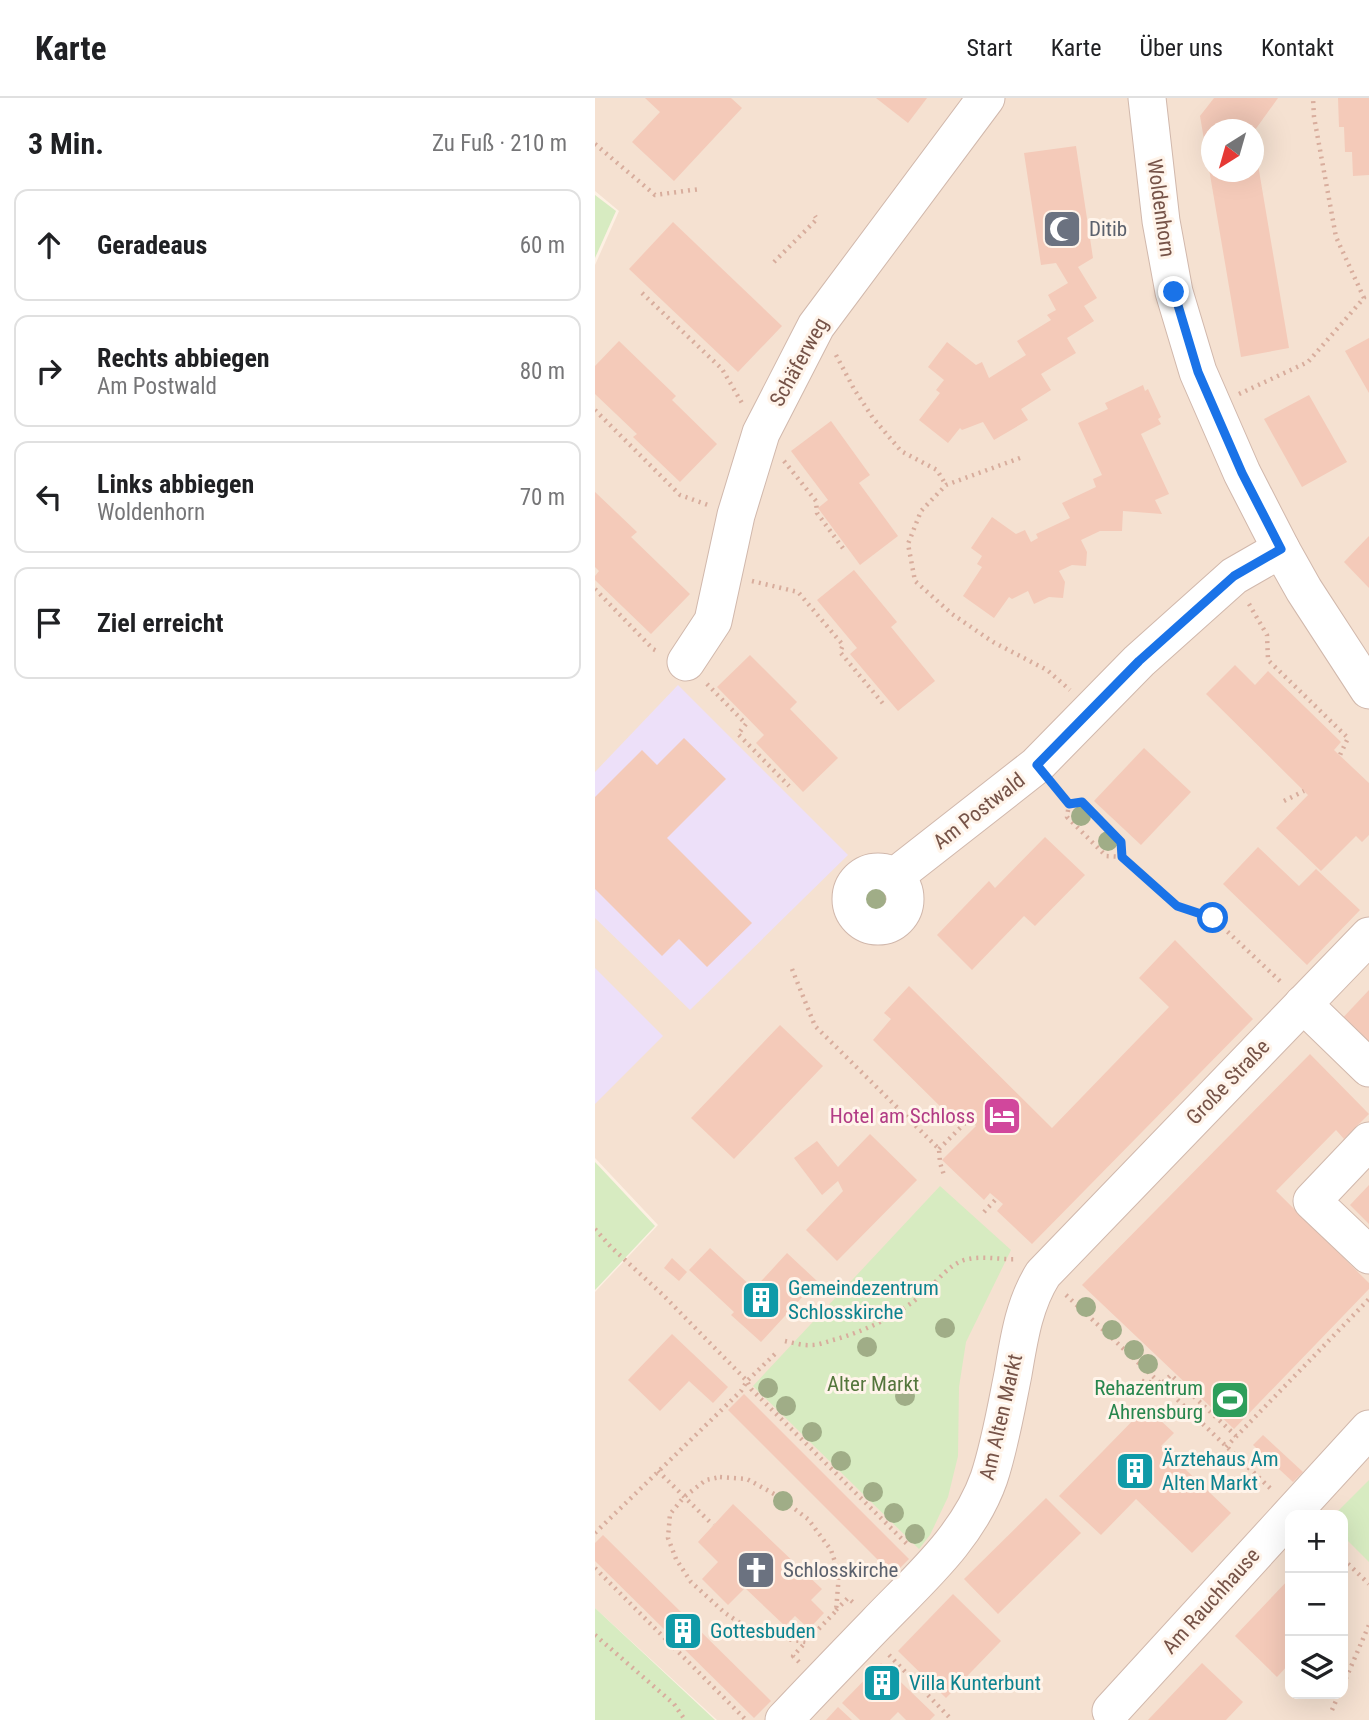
<!DOCTYPE html>
<html lang="de">
<meta charset="utf-8">
<style>
body{margin:0;font-family:"Roboto Condensed",sans-serif;background:#f2f2f2;color:#202124}
.controls{position:absolute;right:21px;bottom:21px;display:grid;overflow:hidden;border-radius:14px;box-shadow:0 7px 28px #0002}
.controls button{width:63px;height:63px;display:grid;place-items:center;padding:0;border:0;border-bottom:2px solid #e0e0e0;background:#fff;color:#202124;font:35px sans-serif}
.compass{position:absolute;left:606px;top:21px;width:63px;height:63px;border-radius:50%;background:#fff;box-shadow:0 7px 28px #0002;rotate:217deg}
.stop{position:absolute;width:21px;height:21px;margin:-16px;border:5px solid #1a73e8;border-radius:50%;background:#fff}
.stop.end{background:#1a73e8;border-color:#fff;box-shadow:0 2px 7px #0008}
.list{margin:0;padding:0;list-style:none}
h2{display:flex;justify-content:space-between;align-items:center;height:91px;margin:0;padding:0 28px;font-size:30px}
h2 small{font-size:23px;font-weight:400;color:#757577}
.list li{display:grid;grid-template-columns:46px 1fr auto;gap:21px;align-items:center;box-sizing:border-box;height:112px;margin:0 14px 14px;padding:0 14px;border:2px solid #e0e0e0;border-radius:14px}
.list b{display:block;font-size:26px;white-space:nowrap}
.list p{margin:0;font-size:23px;white-space:nowrap;color:#757577}
.list em{font-size:23px;font-style:normal;color:#757577}
.icon{flex:none;width:38px;height:38px;fill:none;stroke:currentColor;stroke-width:2;stroke-linecap:round;stroke-linejoin:round}
.map{position:relative;flex:none;width:774px;height:1622px;overflow:hidden}
header{display:flex;align-items:center;gap:42px;box-sizing:border-box;height:98px;padding:0 35px;background:#fff;border-bottom:2px solid #e0e0e0}
header strong{font-size:33px}
nav{display:flex;gap:38px;margin-inline-start:auto;font-size:24px}
main{display:flex}
aside{flex:1;background:#fff}
.map>svg:first-child{display:block}
</style>
<header>
<strong>Karte</strong>
<nav><a>Start</a><a>Karte</a><a>Über uns</a><a>Kontakt</a></nav>
</header>
<main>
<aside>
<h2>3 Min.<small>Zu Fuß · 210 m</small></h2>
<ul class="list">
<li><svg class="icon" aria-label="ahead" viewBox="0 0 24 24"><path d="M12 20V5M6 11l6-6 6 6"/></svg><div><b>Geradeaus</b></div><em>60 m</em></li>
<li><svg class="icon" aria-label="right" viewBox="0 0 24 24"><path d="M7 20v-9h11M14 6l5 5-5 5"/></svg><div><b>Rechts abbiegen</b><p>Am Postwald</p></div><em>80 m</em></li>
<li><svg class="icon" aria-label="left" viewBox="0 0 24 24"><path d="M17 20v-9H6M10 6l-5 5 5 5"/></svg><div><b>Links abbiegen</b><p>Woldenhorn</p></div><em>70 m</em></li>
<li><svg class="icon" aria-label="arrive" viewBox="0 0 24 24"><path d="M6 21V4h12l-3 4 3 4H6"/></svg><div><b>Ziel erreicht</b></div></li>
</ul>
</aside>
<div class="map">
<svg width="774" height="1622" viewBox="0 0 774 1622">
<rect width="100%" height="100%" fill="#fdf0e3"/>
<!-- residential -->
<path fill="#f5e1d1" fill-rule="evenodd" d="M0 0H774V1622H122L0 1510V1194L63 1127 0 1060V167L24 113 0 93ZM617 32H659V74H617ZM695 1417H748V1596H695Z"/>
<!-- education -->
<g fill="#ede0f9">
<path d="M83 587 253 757 95 912 0 820V674Z"/>
<path d="M0 870 68 938 0 1006Z"/>
</g>
<!-- green -->
<g fill="#d7ebc1">
<path d="M0 97 21 113 0 160Z"/>
<path d="M0 1064 60 1128 0 1192Z"/>
<path d="M345 1088 416 1152 371 1244 364 1289 363 1358 353 1399 335 1437 324 1451 158 1288Z"/>
<path d="M774 1382V1464L748 1438V1417H739Z"/>
<path d="M0 1510 120 1622H0Z"/>
</g>
<!-- building -->
<g fill="#f4cab9">
<path d="M50 0H136L147 10 79 83 37 44 65 14Z"/>
<path d="M281 0H332L313 25Z"/>
<path d="M619 0H683L660 32H617V74H659V49H660L694 250 646 259 605 18Z"/>
<path d="M743 0H774V77L758 78 757 54H750L749 29H744Z"/>
<path d="M481 48 498 160 483 169 502 200 489 208 499 223 472 240 481 255 446 276 456 292 426 311 433 322 399 342 388 324 367 332 365 330 353 345 324 322 345 295 341 292 349 282 333 269 352 244 381 267 387 264 394 280 431 257 422 243 456 222 452 217 461 212 453 197 473 185 461 165 446 167 429 55Z"/>
<path d="M78 124 187 228 143 274 34 171Z"/>
<path d="M774 240V295L750 253Z"/>
<path d="M24 243 81 298 77 302 122 346 85 384 38 339 42 336 0 296V268Z"/>
<path d="M548 287 550 293 553 291 566 319 563 321 566 326 546 336 574 396 560 402 567 416 528 413 527 433H505L486 442 492 454 491 468 477 467 464 473 470 484 468 500 454 499 439 506 433 493 417 501 414 499 399 520 368 498 387 469 382 466 387 458 376 450 397 419 421 436 430 432 436 444 443 440 441 436 475 420 467 405 501 389 498 381 507 377 483 325 513 311 510 305Z"/>
<path d="M714 297 752 364 707 389 669 321Z"/>
<path d="M236 323 275 377 264 385 303 438 265 467 223 410 233 402 196 353Z"/>
<path d="M0 394 42 434 36 439 95 496 56 536 0 482V478L4 473 0 469Z"/>
<path d="M774 438V490L749 464Z"/>
<path d="M259 472 302 524 296 529 340 583 303 613 255 556 262 550 222 502Z"/>
<path d="M155 557 202 604 195 611 243 660 208 694 161 645 169 637 122 589Z"/>
<path d="M640 567 660 587 673 573 746 644 739 652 774 685V737L767 744 761 738 726 773 681 730 713 697 611 596Z"/>
<path d="M89 640 131 681 72 740 157 825 112 869 84 841 67 858 0 791V699L47 652 62 667Z"/>
<path d="M549 650 596 694 546 747 499 703Z"/>
<path d="M450 739 490 777 440 828 429 818 377 872 342 837 394 783 400 790Z"/>
<path d="M663 749 704 788 721 771 765 812 712 867 628 786Z"/>
<path d="M580 842 658 921 437 1146 402 1113 408 1106 395 1095 389 1102 347 1062 381 1028 367 1014 359 1022 278 942 296 921 289 915 314 888 457 1030 574 909 544 880Z"/>
<path d="M774 892V953L743 925Z"/>
<path d="M185 927 228 968 139 1061 96 1020Z"/>
<path d="M715 956 774 1016 749 1041 741 1032 681 1093 774 1185V1191L639 1331 487 1187Z"/>
<path d="M275 1036 322 1082 242 1163 211 1132 248 1093 243 1083 227 1097 199 1060 222 1043 243 1069Z"/>
<path d="M774 1087V1126L755 1107Z"/>
<path d="M115 1150 159 1191 192 1155 222 1183 166 1244 136 1217 139 1214 94 1172Z"/>
<path d="M77 1160 92 1174 84 1183 69 1170Z"/>
<path d="M77 1236 133 1289 118 1305 94 1283 65 1313 33 1282Z"/>
<path d="M149 1296 314 1461 298 1477 133 1312Z"/>
<path d="M551 1309 579 1335 566 1348 636 1415 597 1455 541 1401 506 1437 464 1398Z"/>
<path d="M668 1337 708 1374 698 1384 658 1347Z"/>
<path d="M451 1400 486 1435 403 1516 369 1481Z"/>
<path d="M138 1406 227 1491 216 1502 229 1515 214 1531 200 1518 190 1528 150 1490 133 1507 107 1481 123 1464 103 1444Z"/>
<path d="M8 1437 176 1603 159 1620 0 1463V1445Z"/>
<path d="M695 1480V1565L682 1579 640 1538Z"/>
<path d="M358 1496 406 1543 351 1600 303 1553Z"/>
<path d="M286 1565 340 1617 335 1622H311L303 1614 295 1622H265L247 1605Z"/>
<path d="M607 1565 648 1604 631 1622H553Z"/>
<path d="M243 1609 257 1622H231Z"/>
</g>
<g fill="none" stroke-linecap="round" stroke-linejoin="round">
<!-- minor casing -->
<g stroke="#d1b8ac" stroke-width="39">
<g id="minor">
<path d="M552 0 566 123 579 194 603 274 647 375 686 451 709 492 774 592"/>
<path d="M91 564 118 523 141 417 166 335 221 228 391 0"/>
<circle cx="283" cy="801" r="27"/>
<path d="M299 779 442 667 544 563 639 478 686 451"/>
<path d="M708 906 774 970"/>
<path d="M774 1043 717 1103 774 1157"/>
<path d="M516 1613 774 1331"/>
<path d="M189 1622C219 1590 250 1558 281 1526 323 1482 373 1440 394 1380 405 1347 411 1311 418 1276 424 1241 429 1206 448 1176L774 838"/>
</g>
</g>
<!-- path -->
<g stroke="#d8ad9d" stroke-width="4.5" stroke-dasharray="2 5" stroke-linecap="butt">
<path d="M0 46 60 97 105 91"/>
<path d="M179 164 222 121 220 118"/>
<path d="M47 195 127 271 147 305"/>
<path d="M241 257 259 291 278 320 306 353 342 372 351 387"/>
<path d="M644 296 713 264 769 200 741 139 719 19 718 0"/>
<path d="M0 312 85 397 113 407"/>
<path d="M425 360 351 387 326 413 313 446 320 483 357 516 398 544 452 572 475 592"/>
<path d="M189 363 221 403 222 415 250 453"/>
<path d="M157 483 203 494 248 547 245 554 290 608"/>
<path d="M0 491 58 551 62 553"/>
<path d="M654 506 672 537 673 562 753 640 745 657"/>
<path d="M112 586 151 626 143 636 194 688"/>
<path d="M460 689 474 706 472 719 511 758 527 759 582 808 618 820 688 886"/>
<path d="M689 703 709 693"/>
<path d="M474 706 487 704 526 744 527 759"/>
<path d="M197 871 220 928 344 1051 345 1065 349 1077"/>
<path d="M344 1051 374 1021"/>
<path d="M389 1114 402 1100"/>
<path d="M0 1131 16 1149 68 1197 152 1283 156 1291 313 1447"/>
<path d="M471 1197 566 1286 576 1277 641 1338"/>
<path d="M190 1243C199 1245 209 1248 217 1247 224 1247 231 1244 238 1242 271 1233 301 1218 328 1196 341 1185 352 1168 369 1162 387 1157 404 1162 423 1161"/>
<path d="M547 1283 566 1286 677 1392"/>
<path d="M631 1349 774 1201"/>
<path d="M630 1363 638 1355"/>
<path d="M63 1373 118 1427"/>
<path d="M125 1379 152 1381 181 1397 213 1421 236 1452 244 1476 241 1513 211 1544 163 1537 130 1515 96 1484 81 1461 73 1440 75 1416 89 1399 111 1382Z"/>
<path d="M0 1435 146 1293 152 1283 181 1255"/>
<path d="M748 1461 774 1486"/>
<path d="M0 1470 151 1622"/>
<path d="M241 1512 253 1500 260 1506"/>
<path d="M0 1537 79 1606 90 1622"/>
<path d="M294 1557 357 1622"/>
<path d="M204 1564 198 1558 210 1545"/>
<path d="M748 1587 774 1527"/>
<path d="M737 1612 744 1596"/>
</g>
<!-- minor -->
<use href="#minor" stroke="#fff" stroke-width="37"/>
</g>
<!-- trees -->
<g fill="#a0ad87">
<circle cx="486" cy="718" r="10"/>
<circle cx="513" cy="743" r="10"/>
<circle cx="281" cy="801" r="10"/>
<circle cx="491" cy="1209" r="10"/>
<circle cx="350" cy="1230" r="10"/>
<circle cx="517" cy="1232" r="10"/>
<circle cx="272" cy="1249" r="10"/>
<circle cx="539" cy="1252" r="10"/>
<circle cx="553" cy="1266" r="10"/>
<circle cx="173" cy="1290" r="10"/>
<circle cx="310" cy="1298" r="10"/>
<circle cx="191" cy="1308" r="10"/>
<circle cx="217" cy="1334" r="10"/>
<circle cx="246" cy="1363" r="10"/>
<circle cx="278" cy="1394" r="10"/>
<circle cx="188" cy="1403" r="10"/>
<circle cx="299" cy="1415" r="10"/>
<circle cx="320" cy="1436" r="10"/>
</g>
<g fill="none" stroke-linecap="round" stroke-linejoin="round">
<!-- route -->
<path stroke="#1a73e8" stroke-width="9" d="M579 194 603 274 647 375 686 451 639 478 544 563 442 667 474 706 487 704 526 744 527 759 582 808 618 820"/>
</g>
<!-- icons -->
<defs>
<g id="mosque-square" transform="scale(2.0125)"><rect x="-9" y="-9" width="18" height="18" rx="4" fill="#6b7280" stroke="#fff4ea"/><path d="M3.5-4.9A6 6 0 1 0 3.5 4.9A5 5 0 1 1 3.5-4.9Z" fill="#fff"/></g>
<g id="hotel-square" transform="scale(2.0125)"><rect x="-9" y="-9" width="18" height="18" rx="4" fill="#d1479c" stroke="#fff4ea"/><path d="M-6-4.5h1.5V1H6V5H4.5V3h-9V5H-6ZM-4 0a1.8 1.8 0 1 1 3.6 0ZM.5 0V-2.5h3Q6-2.5 6 0Z" fill="#fff"/></g>
<g id="building-square" transform="scale(2.0125)"><rect x="-9" y="-9" width="18" height="18" rx="4" fill="#0f9aa8" stroke="#fff4ea"/><path d="M-4-6H4V6H1V3H-1V6H-4ZM-2.5-4.3h1.7v1.8h-1.7ZM.8-4.3h1.7v1.8H.8ZM-2.5-1h1.7V.8h-1.7ZM.8-1h1.7V.8H.8Z" fill="#fff"/></g>
<g id="stadium-square" transform="scale(2.0125)"><rect x="-9" y="-9" width="18" height="18" rx="4" fill="#2e9e5b" stroke="#fff4ea"/><path d="M0-5a6.5 5 0 1 0 0 10a6.5 5 0 1 0 0-10ZM-3.5-1.8h7v3.6h-7Z" fill="#fff"/></g>
<g id="church-square" transform="scale(2.0125)"><rect x="-9" y="-9" width="18" height="18" rx="4" fill="#6b7280" stroke="#fff4ea"/><path d="M-1.2-6h2.4v3.5h3.3v2.4h-3.3V6h-2.4V-.1h-3.3v-2.4h3.3Z" fill="#fff"/></g>
</defs>
<g fill-rule="evenodd">
<use href="#mosque-square" x="467" y="131"/>
<use href="#hotel-square" x="407" y="1018"/>
<use href="#building-square" x="166" y="1202"/>
<use href="#stadium-square" x="635" y="1302"/>
<use href="#building-square" x="540" y="1373"/>
<use href="#church-square" x="161" y="1472"/>
<use href="#building-square" x="88" y="1533"/>
<use href="#building-square" x="287" y="1585"/>
</g>
<g text-anchor="middle" dominant-baseline="central" stroke-width="6" stroke-linejoin="round" paint-order="stroke">
<!-- street labels -->
<g font-size="21" fill="#765348" stroke="#fff4ea">
<text transform="translate(566 110) rotate(82)">Woldenhorn</text>
<text transform="translate(204 264) rotate(-61)">Schäferweg</text>
<text transform="translate(384 713) rotate(-38)">Am Postwald</text>
<text transform="translate(633 984) rotate(-46)">Große Straße</text>
<text transform="translate(406 1319) rotate(-77)">Am Alten Markt</text>
<text transform="translate(616 1503) rotate(-48)">Am Rauchhause</text>
</g>
<!-- worship labels -->
<g font-size="21" fill="#5b616d" stroke="#fff4ea" text-anchor="start">
<text x="494" y="131">Ditib</text>
<text x="188" y="1472">Schlosskirche</text>
</g>
<!-- hotel labels -->
<g font-size="21" fill="#b23c85" stroke="#fff4ea" text-anchor="end">
<text x="380" y="1018">Hotel am Schloss</text>
</g>
<!-- culture labels -->
<g font-size="21" fill="#0d838f" stroke="#fff4ea" text-anchor="start">
<text x="193" y="1190">Gemeindezentrum<tspan x="193" dy="24">Schlosskirche</tspan></text>
<text x="567" y="1361">Ärztehaus Am<tspan x="567" dy="24">Alten Markt</tspan></text>
<text x="115" y="1533">Gottesbuden</text>
<text x="314" y="1585">Villa Kunterbunt</text>
</g>
<!-- park labels -->
<g font-size="21" fill="#54763c" stroke="#fff4ea">
<text x="278" y="1286">Alter Markt</text>
</g>
<!-- leisure labels -->
<g font-size="21" fill="#27864d" stroke="#fff4ea" text-anchor="end">
<text x="608" y="1290">Rehazentrum<tspan x="608" dy="24">Ahrensburg</tspan></text>
</g>
</g>
</svg>
<div class="controls">
<button>+</button>
<button>−</button>
<button><svg class="icon" aria-label="layers" viewBox="0 0 24 24"><path d="M12 4l9 5-9 5-9-5zM3 14l9 5 9-5"/></svg></button>
</div>
<svg class="compass" viewBox="-18 -18 36 36"><path d="M0-13l5 13h-10z" fill="#e53935"/><path d="M0 13l5-13h-10z" fill="#757577"/></svg>
<div class="stop" style="left:618px;top:820px"></div>
<div class="stop end" style="left:579px;top:194px"></div>
</div>
</main>
